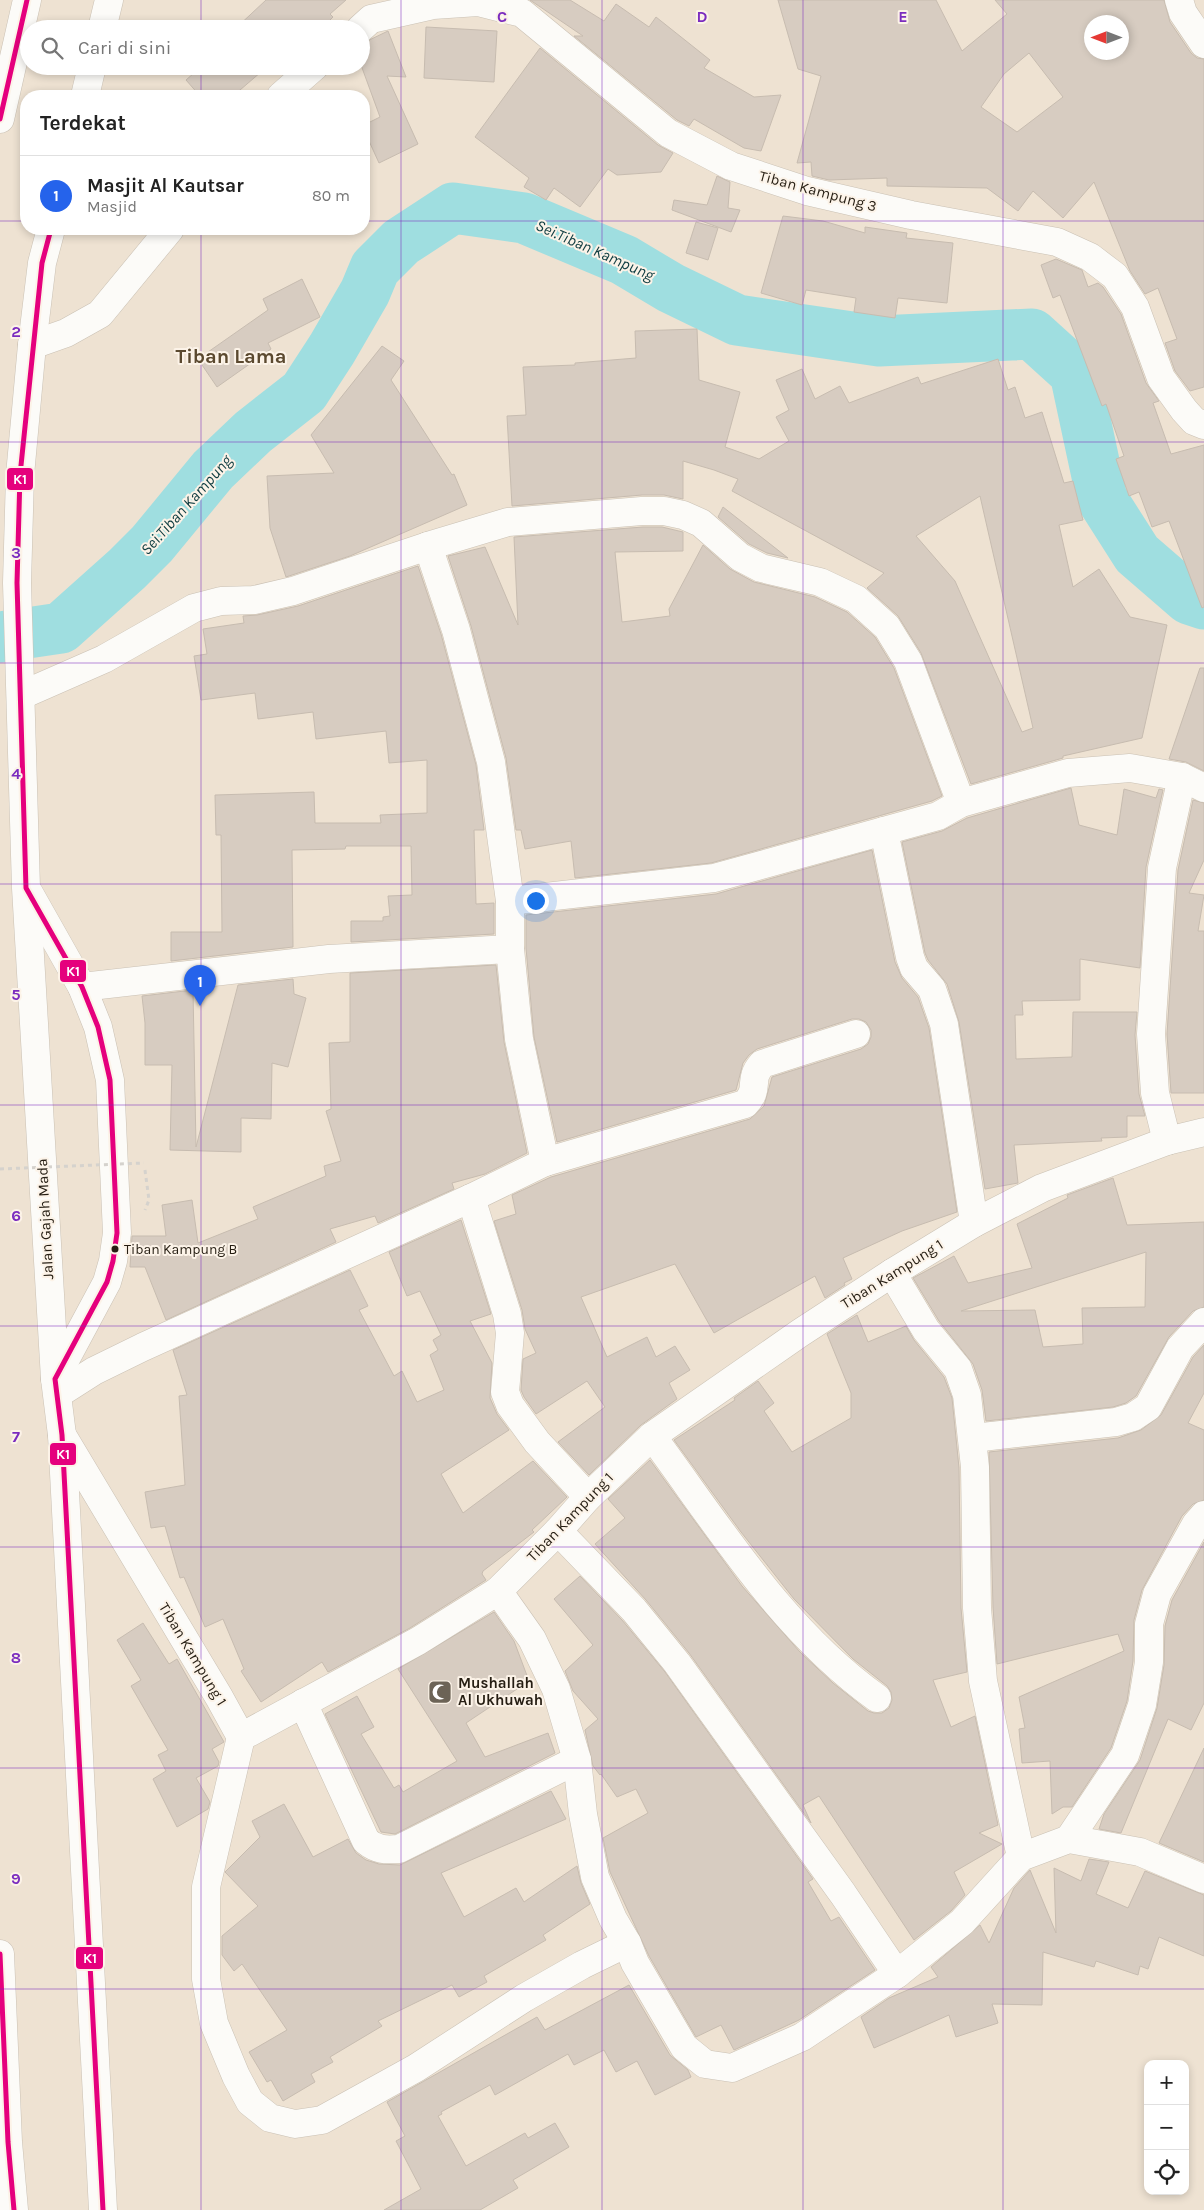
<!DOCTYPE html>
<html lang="id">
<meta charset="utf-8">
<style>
body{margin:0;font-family:Karla,sans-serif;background:#f6f6f6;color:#222}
.controls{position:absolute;right:15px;bottom:15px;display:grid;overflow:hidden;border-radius:10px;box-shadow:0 2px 8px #0003}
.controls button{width:45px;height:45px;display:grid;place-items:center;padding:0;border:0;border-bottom:1px solid #e0e0e0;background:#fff;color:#222;font:25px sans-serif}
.compass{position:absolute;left:1084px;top:15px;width:45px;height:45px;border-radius:50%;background:#fff;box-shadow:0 2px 8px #0003;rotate:270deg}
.you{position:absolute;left:535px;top:900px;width:18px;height:18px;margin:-12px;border:4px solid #fff;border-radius:50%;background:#1a73e8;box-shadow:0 0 0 8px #1a73e833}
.badge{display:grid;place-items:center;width:32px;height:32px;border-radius:50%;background:#2563eb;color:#fff;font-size:16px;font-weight:700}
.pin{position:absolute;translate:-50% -41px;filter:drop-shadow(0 1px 2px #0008)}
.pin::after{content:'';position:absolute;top:26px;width:18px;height:15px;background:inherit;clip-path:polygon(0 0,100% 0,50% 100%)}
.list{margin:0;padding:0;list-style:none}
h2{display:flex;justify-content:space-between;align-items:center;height:65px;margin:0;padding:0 20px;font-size:21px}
h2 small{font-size:16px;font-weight:400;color:#767676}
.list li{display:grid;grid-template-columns:32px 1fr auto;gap:15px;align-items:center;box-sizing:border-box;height:80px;padding:0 20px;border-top:1px solid #e0e0e0}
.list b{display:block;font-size:19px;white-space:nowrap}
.list p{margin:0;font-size:16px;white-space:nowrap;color:#767676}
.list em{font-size:16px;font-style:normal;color:#767676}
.icon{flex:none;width:28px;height:28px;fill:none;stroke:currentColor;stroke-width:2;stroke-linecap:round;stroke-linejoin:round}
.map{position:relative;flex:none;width:1204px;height:2210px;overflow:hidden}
.search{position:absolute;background:#fff;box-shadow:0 2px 8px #0003;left:20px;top:20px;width:350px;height:55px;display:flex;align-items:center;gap:12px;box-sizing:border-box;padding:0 18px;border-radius:28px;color:#767676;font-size:19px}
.panel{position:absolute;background:#fff;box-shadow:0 2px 8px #0003;left:20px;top:90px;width:350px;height:145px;border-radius:20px}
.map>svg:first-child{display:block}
</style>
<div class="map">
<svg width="1204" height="2210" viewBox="0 0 1204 2210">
<rect width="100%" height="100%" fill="#eee2d2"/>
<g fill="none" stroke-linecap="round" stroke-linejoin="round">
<!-- river -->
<path stroke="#9fdee0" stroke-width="51" d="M0 637 61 628 127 569 152 544 213 470 253 432 304 392 332 349 365 292 375 268 401 242 453 208 524 218 624 260 671 288 737 320 879 341 1032 334 1075 373 1102 499 1137 554 1189 599 1204 604"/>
</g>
<!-- building -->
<g fill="#d7ccc1" stroke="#c7bcb0" fill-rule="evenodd">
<path d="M266 0H346L330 14 333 17 321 29H235Z"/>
<path d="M530 0H570L604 21 616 4 649 27 656 17 710 60 704 68 754 97 781 95 761 151 744 148 694 119 689 126 677 120 574 36H583Z"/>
<path d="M778 0H936L962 51 1007 14 995 0H1164L1170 22 1191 53 1197 58 1204 59V387L1190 391 1175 371 1165 343 1177 339 1158 288 1145 294 1130 271 1094 182 1063 218 1033 191 1018 211 987 188 887 186V178L829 180 812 176 811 162 797 163 821 76 798 69ZM1092 22H1122V52H1092ZM1029 53 1063 97 1017 132 981 107 1004 74Z"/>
<path d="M426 27 497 31 494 82 424 78Z"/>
<path d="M388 31 406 77 387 76 418 144 379 163 364 130V125L380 117 361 65V44Z"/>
<path d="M540 48 658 145 673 153 661 172 617 175 608 169 580 207 554 188 546 200 524 187 529 178 475 137Z"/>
<path d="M202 66H268L233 96H200L186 80Z"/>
<path d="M717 176 730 182 728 208 740 210 731 232 672 210 674 200 707 205Z"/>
<path d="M783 216 823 221 865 233V227L907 233 906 238 953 243 947 303 898 298 895 318 854 312 856 298 806 290 802 305 761 293Z"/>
<path d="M696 222 718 228 708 260 686 253Z"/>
<path d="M1056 259 1082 270 1088 287 1098 283 1103 287 1121 314 1146 383 1159 401 1153 403 1171 454 1204 445V607L1202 608 1169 521 1152 527 1139 492 1129 496 1116 459 1124 456 1106 404 1102 406 1060 295 1053 298 1041 265Z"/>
<path d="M302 279 320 317 268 343 271 349 217 387 198 359 268 310 263 299Z"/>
<path d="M697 329 699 380 740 392 725 447 759 459 789 441 776 417 789 410 776 380 802 369 815 399 840 386 849 403 918 377 921 384 998 359 1008 390 1015 387 1025 418 1042 412 1064 483 1073 481 1083 520 1059 525 1073 587 1099 569 1130 617 1167 625 1142 738 1063 756V758L971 784 921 653 898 616 867 588 884 573 732 491 738 479 714 470 683 461V499L664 495H642L512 506 507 416 526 415 523 367 575 365V363L636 358 635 331ZM980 496 1033 728 1022 732 955 581 916 536Z"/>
<path d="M382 346 404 361 391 380 452 475 454 474 467 505 350 556 286 577 270 528 267 476 334 473 311 435Z"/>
<path d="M723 507 788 558 767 553 749 544 718 517Z"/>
<path d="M643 527H662L683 532V551L615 552 622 622 670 616 669 609 703 545 730 569 754 582 815 597 847 612 875 637 894 668 942 796 932 801 711 863 575 878 571 841 525 849 521 830H516L506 758 471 626 448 556 485 547 518 625 514 537Z"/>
<path d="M418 566 441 634 476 765 484 830H474L476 904 494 903V934L351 942V921H383V917L390 916 388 896 412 895 411 846H346L345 849 292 850 293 947 171 961V932H222L221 835H216L215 795 314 792 315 823H381L380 815 427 813V760L389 763 386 731 316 739 313 712 258 719 255 693 201 700 194 656 207 654 203 629 244 623 243 616 257 615 298 606Z"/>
<path d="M1200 668H1204V771L1186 762 1169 759Z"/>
<path d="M1071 788 1079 825 1117 835 1124 789 1156 798 1159 789 1163 790 1146 867 1140 968 1080 959V1000L1022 1001 1023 1015H1015L1016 1059 1072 1057 1073 1012H1137L1135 1035 1139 1094 1145 1116H1127V1137L1101 1138 1102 1141 1014 1145 1018 1183 985 1189 959 1022 947 984 928 960 925 953 902 842 942 831 967 818Z"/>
<path d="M1193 800 1204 803V860L1189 893 1204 895 1198 931H1204V1093H1171L1167 1034 1178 870Z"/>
<path d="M872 850 895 962 902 978 918 997 929 1028 957 1212 902 1231 843 1258 852 1279 844 1283 845 1285 825 1298 815 1276 714 1333 675 1264 581 1297 607 1357 647 1337 656 1357 675 1346 690 1370 669 1383 677 1399 641 1425 589 1475 558 1442 605 1407 587 1381 536 1414 524 1397 521 1390 523 1359 536 1353 525 1329 522 1310 494 1221 516 1214 512 1195 551 1177 750 1119 764 1106 772 1077 861 1049 868 1044 871 1037V1030L866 1022 859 1019H852L757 1049 749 1055 743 1063 736 1090 557 1142 534 1037 526 948V915L716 894Z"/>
<path d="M496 965 504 1042 527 1153 485 1174 452 1183 454 1189 378 1223 375 1216 330 1229 336 1242 166 1320 145 1267H130L132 1236H166L162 1205 192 1200 198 1243 258 1219 253 1207 326 1176 324 1166 341 1161 326 1111 331 1109 329 1043 350 1042V973Z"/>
<path d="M293 979 294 994 306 998 288 1067 272 1063 271 1119 241 1118V1152L170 1150 172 1065H145V1023L142 996 193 990 196 1147 238 985Z"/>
<path d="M1113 1178 1127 1225 1204 1222V1307L1193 1311 1169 1337 1136 1396 1126 1403 1113 1407 986 1421 982 1390 973 1364 939 1321 913 1278 954 1256 968 1283 1032 1268 1017 1224 1068 1198 1067 1195ZM1146 1252 1145 1307 1082 1308 1083 1344 1043 1347 1035 1310 961 1311Z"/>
<path d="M461 1220 491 1314 470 1321 492 1363 490 1398 497 1414 509 1430 441 1474 463 1513 533 1461 567 1497 532 1530 534 1532 483 1571 482 1574 486 1580 410 1628 328 1672 322 1662 261 1702 241 1671 244 1669 223 1619 205 1627 184 1577 180 1578 165 1526 151 1528 145 1492 185 1485 179 1396 187 1395 173 1350 350 1270 368 1306 359 1310 394 1376 402 1371 417 1402 444 1390 430 1355 438 1350 433 1340 441 1335 420 1291 407 1296 389 1252Z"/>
<path d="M857 1315 868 1342 906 1326 914 1340 944 1377 952 1398 959 1468 961 1608 967 1672 933 1680 951 1727 975 1716 998 1825 979 1833 1002 1844 954 1872 965 1895 951 1911 914 1940 819 1796 803 1805 811 1823 689 1653 646 1600 595 1544 625 1518 608 1499 650 1460 742 1586 800 1652 833 1683 868 1711 874 1713H882L889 1708 892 1700 891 1692 887 1686 853 1659 794 1599 741 1532 674 1440 735 1400 734 1398 758 1381 774 1403 764 1411 792 1452 851 1418V1393L827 1334Z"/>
<path d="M1204 1345V1393L1188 1423 1204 1430V1500L1193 1504 1182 1516 1142 1590 1134 1620 1133 1661 1127 1701 1111 1748 1072 1807H1063L1052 1814 1050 1761 1022 1763 1019 1729 1025 1728 1019 1697 1124 1651 1118 1634 997 1664 993 1607 989 1452 1118 1438 1141 1430 1161 1415 1193 1357Z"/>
<path d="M1204 1542V1703L1191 1730 1168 1719 1121 1833 1099 1829 1104 1814 1140 1760 1157 1708 1164 1665 1165 1626 1172 1600Z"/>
<path d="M580 1576 622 1620 665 1672 813 1879 808 1882 831 1921 839 1917 875 1970 799 2020 734 2050 721 2025 696 2037 649 1956 610 1872 603 1838 648 1813 636 1789 617 1797 601 1774 600 1775 593 1766 585 1730 598 1719 573 1691 565 1671 593 1645 554 1599Z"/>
<path d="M494 1612 514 1641 529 1681 466 1723 485 1757 548 1733 555 1753 395 1834 381 1832 325 1714 357 1696 374 1727 361 1734 394 1788 399 1785 403 1792 457 1761 398 1669Z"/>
<path d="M143 1623 169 1664 177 1659 224 1742 212 1749 219 1762 218 1766 196 1778 210 1802 208 1809 177 1827 153 1779 166 1771 158 1755 168 1750 131 1686 141 1680 117 1640Z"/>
<path d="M1204 1748V1862L1159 1843Z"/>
<path d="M551 1791 566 1819 441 1873 464 1917 516 1888 524 1902 577 1866 581 1883 590 1904 543 1935 546 1940 484 1976 487 1982 459 1997 452 1985 378 2021 382 2026 330 2057 333 2062 311 2074 315 2082 283 2101 271 2080 267 2082 249 2052 287 2030 242 1964 234 1971 222 1955V1936L258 1906 225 1872 260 1837 252 1821 284 1804 313 1857 348 1839 356 1853 366 1860 379 1864 400 1865Z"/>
<path d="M1089 1859 1109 1862 1096 1894 1128 1908 1145 1871 1204 1895V1956L1159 1937 1148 1969 1140 1966 1138 1975 1096 1961 1094 1967 1043 1952 1042 2005 992 2004 998 2023 956 2037 949 2015 874 2048 861 2017 889 1998 938 1977 931 1967 980 1925 989 1943 1014 1888 1030 1870 1056 1933 1054 1868 1081 1881Z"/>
<path d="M629 1985 670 2055 688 2070 691 2077 655 2095 637 2061 616 2072 604 2050 574 2065 568 2054 495 2095 490 2085 441 2112 442 2114 438 2116 466 2166 525 2133 528 2138 555 2123 569 2147 513 2180 518 2188 480 2210H384L421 2189 396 2141 405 2136 387 2102 537 2017 545 2030Z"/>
</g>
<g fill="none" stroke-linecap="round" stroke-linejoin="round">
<!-- minor casing -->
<g stroke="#cac1b4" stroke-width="29">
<g id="minor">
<path d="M1179 0 1183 13 1204 44"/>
<path d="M360 29 371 19 433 5 478 2 522 13 668 133 731 166 807 191 911 215 1057 242 1090 257 1115 276 1135 307 1161 378 1184 410 1194 421 1204 425"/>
<path d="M281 96 315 66"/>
<path d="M32 345 66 333 100 314 170 229"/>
<path d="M428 546 508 522 642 511H664L683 515 701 523 740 557 761 568 820 582 856 599 887 627 908 661 961 803"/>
<path d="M22 695 104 659 194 608 221 601 254 600 293 591 428 546 456 630 491 762 510 901V949L519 1039 545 1162"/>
<path d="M884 831 910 957 914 968 932 989 944 1024 974 1223"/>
<path d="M510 901 714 878 938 816 961 803 1068 773 1130 768 1182 777 1204 788"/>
<path d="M82 987 329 959 510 949"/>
<path d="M1167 1141 1155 1093 1151 1034 1162 868 1182 777"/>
<path d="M471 1198 507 1314 510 1333 505 1392 510 1405 537 1442 588 1497"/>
<path d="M892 1273 926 1330 958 1369 967 1395 975 1467 977 1608 983 1681 1021 1857"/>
<path d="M58 1394 94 1371 143 1347 471 1198 545 1162 745 1104C761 1088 747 1081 762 1064L856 1034"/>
<path d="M62 1435 219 1697 241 1737 418 1641 498 1591 558 1531 588 1497 652 1436 800 1333 892 1273 974 1223 1042 1188 1167 1141 1204 1132"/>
<path d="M652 1436C720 1528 782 1630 877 1698"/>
<path d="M973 1438 1116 1422 1133 1417 1148 1407 1180 1348 1204 1322"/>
<path d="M558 1531 634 1610 677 1663 843 1894 897 1974"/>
<path d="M498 1591 532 1639 556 1689 577 1760 583 1814 595 1877 613 1919 627 1943"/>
<path d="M303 1703 366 1841C377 1850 385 1850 399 1849L577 1760"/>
<path d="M241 1737 206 1887V1979L214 2023 236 2076 250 2102 270 2118 295 2124 322 2120 416 2068 524 1998 582 1965 627 1943 635 1963 684 2047 705 2064 732 2068 802 2037 897 1974 962 1922 1021 1857 1069 1839 1140 1852 1204 1879"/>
<path d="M1069 1839 1125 1755 1142 1705 1149 1662V1624L1157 1594 1196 1524 1204 1515"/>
</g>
</g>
<!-- trunk casing -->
<g stroke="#cac1b4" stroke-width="29">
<g id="trunk">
<path d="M102 29 109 0"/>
<path d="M85 96 92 66"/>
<path d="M0 119 27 0"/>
<path d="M51 229 42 263 32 345 20 475 17 583 26 888 55 1379 62 1435 103 2210"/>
<path d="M29 893 82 987 98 1027 110 1080 117 1233 113 1261 107 1282 55 1379"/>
<path d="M0 1954 8 2142 14 2210"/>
</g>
</g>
<!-- path -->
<path stroke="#d5d2cd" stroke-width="3" stroke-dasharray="4 4" stroke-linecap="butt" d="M145 1170 149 1200 145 1210"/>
<!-- minor -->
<use href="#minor" stroke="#fcfbf8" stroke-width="28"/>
<!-- trunk -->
<use href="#trunk" stroke="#fcfbf8" stroke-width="28"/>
<!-- path-bridge -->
<path stroke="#d5d2cd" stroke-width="3" stroke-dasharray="4 4" stroke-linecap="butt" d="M0 1169 144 1163"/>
<!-- bus-1 casing -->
<g stroke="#fcf3e8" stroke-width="9">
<g id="bus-1">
<path d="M0 119 27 0"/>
<path d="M51 229 42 263 20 475 17 583 26 888 82 987 98 1027 110 1080 117 1233 113 1261 107 1282 55 1379 62 1435 103 2210"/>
<path d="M0 1954 8 2142 14 2210"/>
</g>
</g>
<!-- bus-1 -->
<use href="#bus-1" stroke="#e5007d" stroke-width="5"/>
</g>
<!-- grid -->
<path fill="none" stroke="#7b2cbf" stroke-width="1" stroke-opacity="0.55" d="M201 0V29M401 0V2210M602 0V2210M803 0V2210M1003 0V2210M201 66V96M0 221H26M364 221H1204M201 229V2210M0 442H1204M0 663H1204M0 884H1204M0 1105H1204M0 1326H1204M0 1547H1204M0 1768H1204M0 1989H1204"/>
<!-- icons -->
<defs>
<g id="mosque-square" transform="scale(1.25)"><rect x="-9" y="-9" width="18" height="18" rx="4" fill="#6c6356" stroke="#fcf3e8"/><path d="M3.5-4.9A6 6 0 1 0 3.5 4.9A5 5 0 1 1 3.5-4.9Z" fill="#fff"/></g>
</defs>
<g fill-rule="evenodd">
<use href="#mosque-square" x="440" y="1692"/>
</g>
<!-- markers -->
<circle fill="#261e13" stroke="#fcf3e8" stroke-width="2" cx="115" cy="1249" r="4.5"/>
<g text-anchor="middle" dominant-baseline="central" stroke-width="4" stroke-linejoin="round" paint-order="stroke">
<!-- bus labels -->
<g font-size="14" fill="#261e13" stroke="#fcf3e8" text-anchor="start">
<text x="124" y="1249">Tiban Kampung B</text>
</g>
<!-- street labels -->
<g font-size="15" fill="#261e13" stroke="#fcf3e8">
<text transform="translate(818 191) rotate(15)">Tiban Kampung 3</text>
<text transform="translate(45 1219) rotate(-93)">Jalan Gajah Mada</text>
<text transform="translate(892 1274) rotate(-32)">Tiban Kampung 1</text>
<text transform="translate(570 1517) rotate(-46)">Tiban Kampung 1</text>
<text transform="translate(193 1654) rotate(59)">Tiban Kampung 1</text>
</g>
<!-- poi labels -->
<g font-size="15" font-weight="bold" fill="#261e13" stroke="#fcf3e8" text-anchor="start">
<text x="458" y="1683">Mushallah<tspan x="458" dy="17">Al Ukhuwah</tspan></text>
</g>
<!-- water labels -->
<g font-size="16" font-style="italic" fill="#0f3d41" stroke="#fcf3e8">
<text transform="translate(595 250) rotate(24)">Sei.Tiban Kampung</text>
<text transform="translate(186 505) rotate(-48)">Sei.Tiban Kampung</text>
</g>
<!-- district labels -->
<g font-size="20" font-weight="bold" fill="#5b492f" stroke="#fcf3e8">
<text x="231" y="356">Tiban Lama</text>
</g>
</g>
<g font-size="16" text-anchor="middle" font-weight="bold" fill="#7b2cbf" stroke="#fcf3e8" stroke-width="4" stroke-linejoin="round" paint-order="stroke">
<text x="502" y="22">C</text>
<text x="702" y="22">D</text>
<text x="903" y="22">E</text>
<text x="16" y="337">2</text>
<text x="16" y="558">3</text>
<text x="16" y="779">4</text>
<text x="16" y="1000">5</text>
<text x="16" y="1221">6</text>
<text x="16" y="1442">7</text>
<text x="16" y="1663">8</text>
<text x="16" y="1884">9</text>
</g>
<g stroke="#fcf3e8" stroke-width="2">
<rect x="6" y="467" width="28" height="24" rx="5" fill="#e5007d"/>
<rect x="59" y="959" width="28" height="24" rx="5" fill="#e5007d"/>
<rect x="49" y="1442" width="28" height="24" rx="5" fill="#e5007d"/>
<rect x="75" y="1946" width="29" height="24" rx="5" fill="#e5007d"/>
</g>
<g font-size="14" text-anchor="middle" font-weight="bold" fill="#fff">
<text x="20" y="484">K1</text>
<text x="73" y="976">K1</text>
<text x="63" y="1459">K1</text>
<text x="90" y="1963">K1</text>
</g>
</svg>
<div class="controls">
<button>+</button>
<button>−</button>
<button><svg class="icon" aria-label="locate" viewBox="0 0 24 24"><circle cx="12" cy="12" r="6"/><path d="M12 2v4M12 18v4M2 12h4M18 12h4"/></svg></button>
</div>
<svg class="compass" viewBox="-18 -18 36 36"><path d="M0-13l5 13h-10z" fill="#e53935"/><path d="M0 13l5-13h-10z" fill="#767676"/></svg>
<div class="you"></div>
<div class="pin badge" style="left:200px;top:1006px">1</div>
<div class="search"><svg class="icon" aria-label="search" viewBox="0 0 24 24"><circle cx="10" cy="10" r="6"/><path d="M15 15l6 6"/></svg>Cari di sini</div>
<section class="panel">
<h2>Terdekat<small></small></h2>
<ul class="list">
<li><span class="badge">1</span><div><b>Masjit Al Kautsar</b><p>Masjid</p></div><em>80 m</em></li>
</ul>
</section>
</div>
